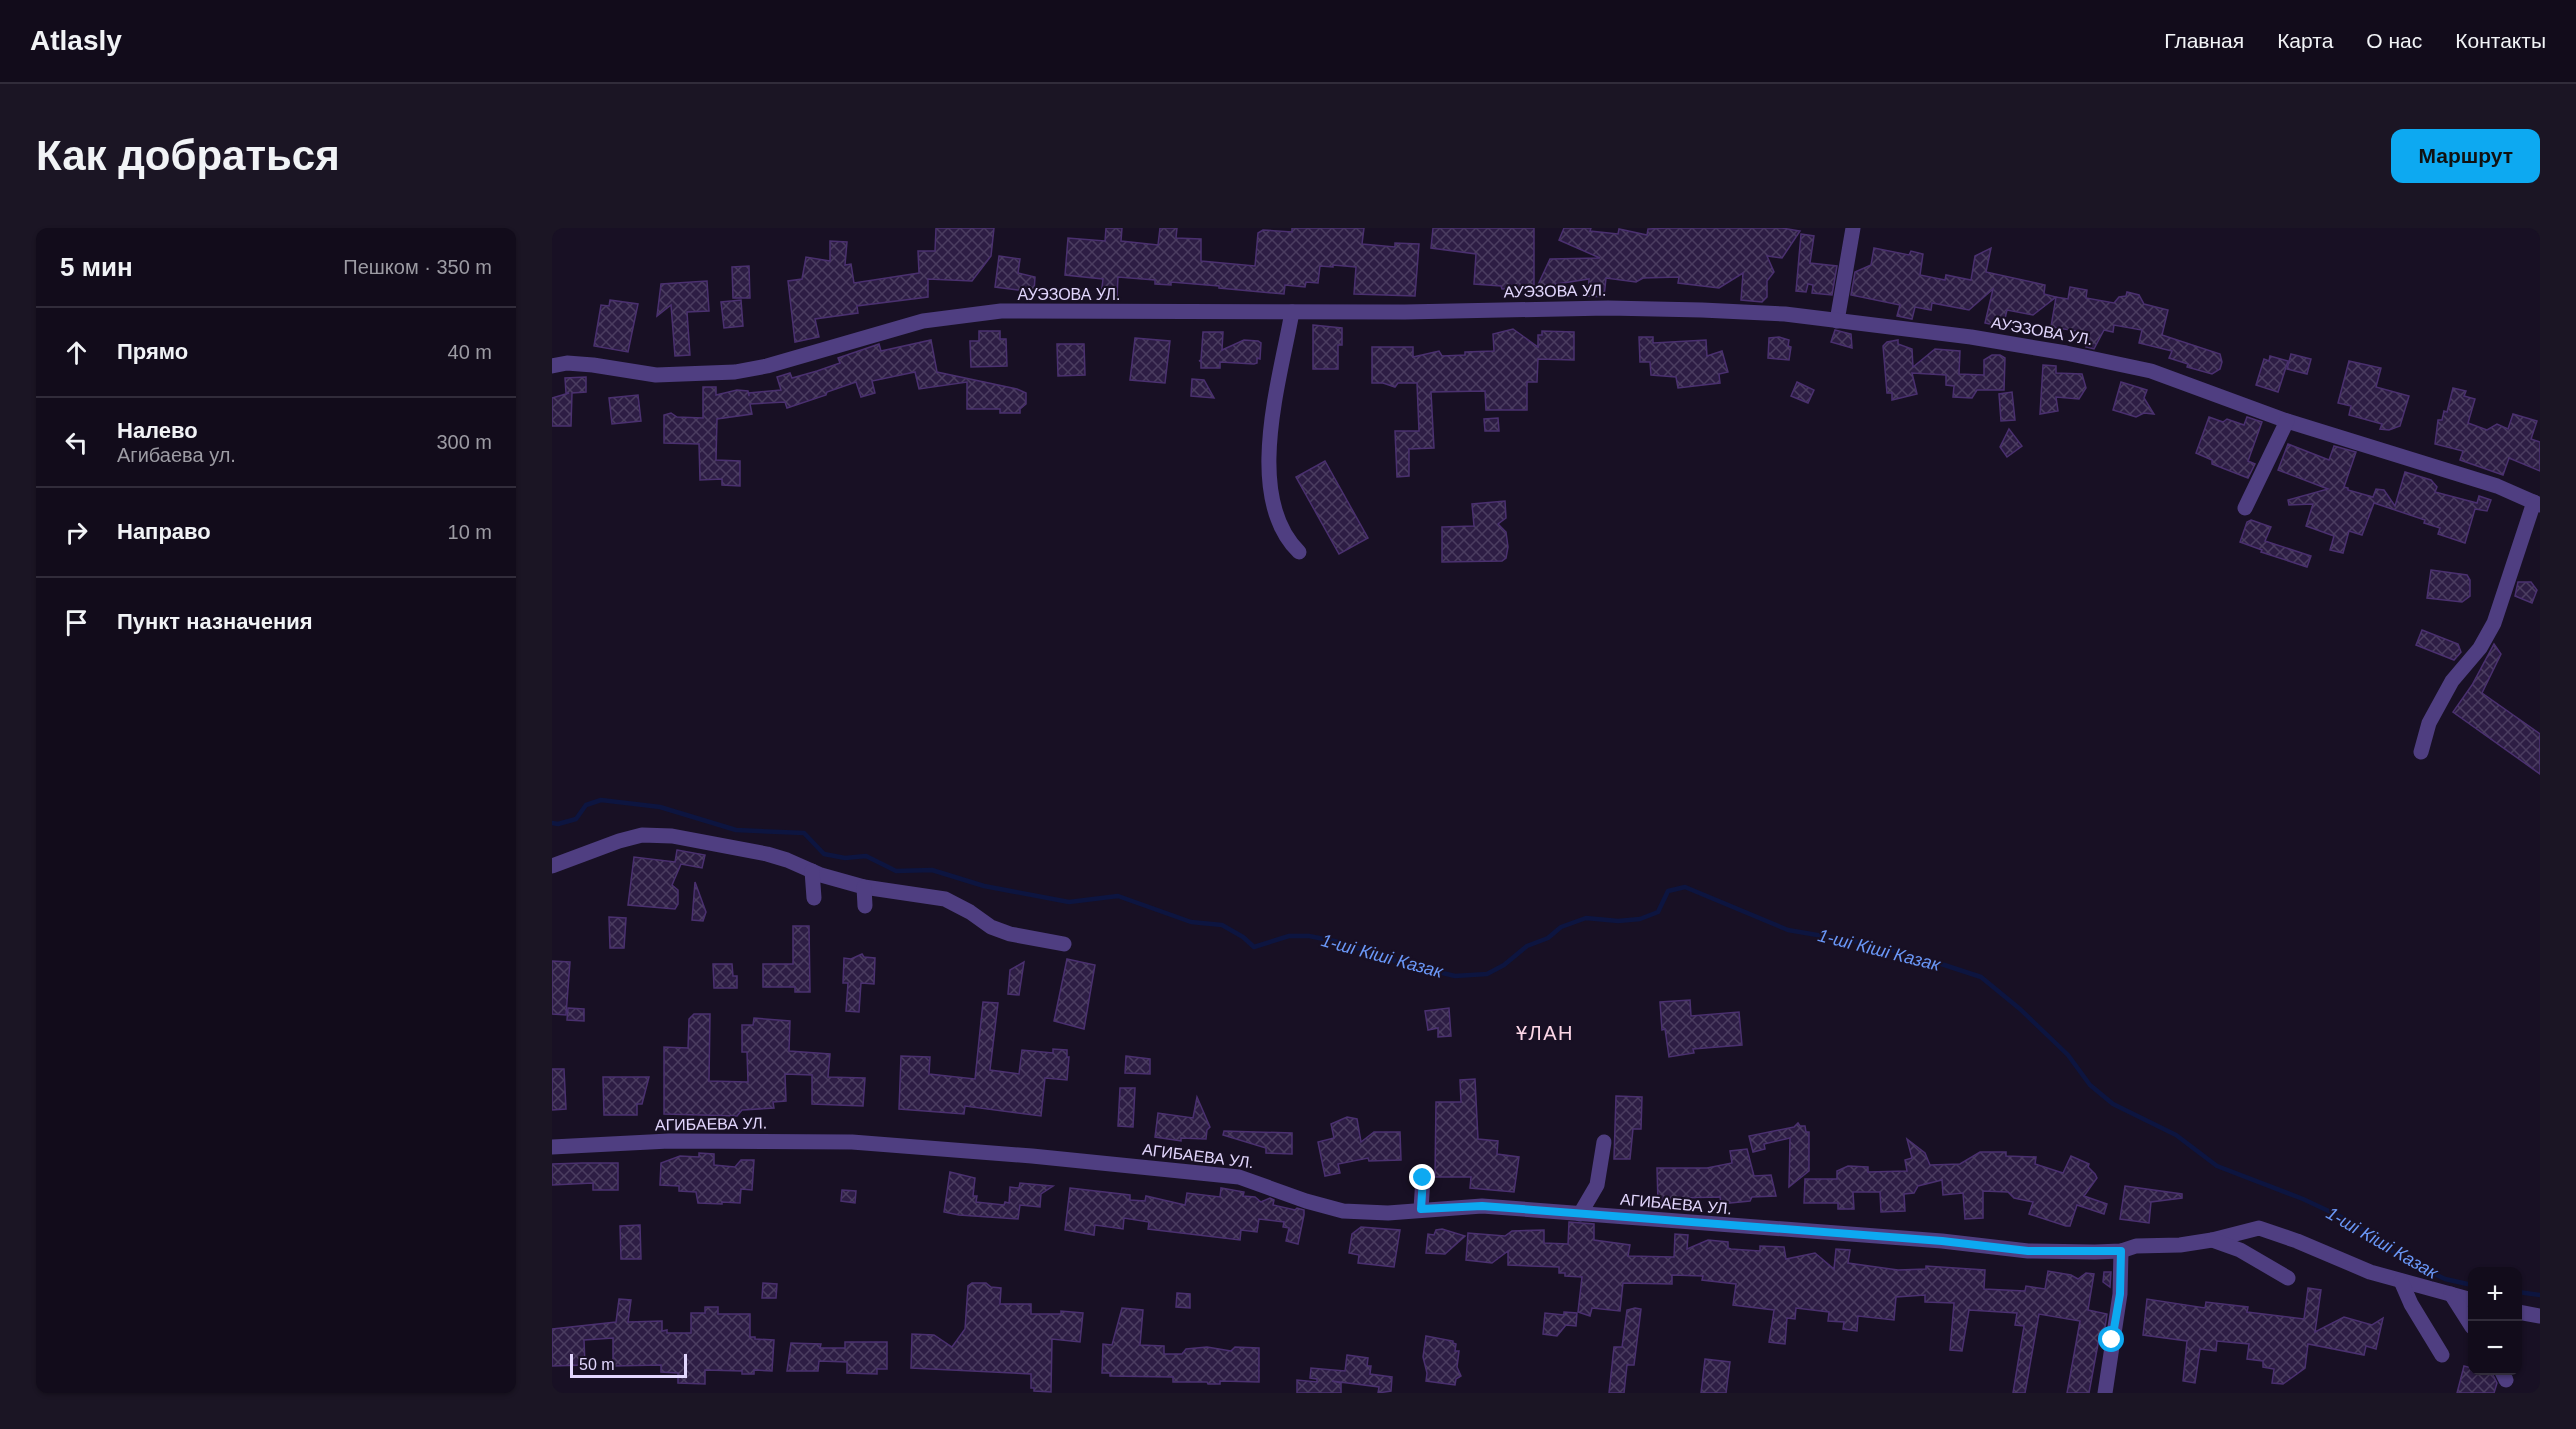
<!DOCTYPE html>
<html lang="ru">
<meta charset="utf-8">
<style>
body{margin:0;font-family:Arial,sans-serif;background:#1b1524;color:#f1f3f6}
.controls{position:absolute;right:18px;bottom:18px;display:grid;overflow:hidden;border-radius:12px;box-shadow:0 2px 4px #0004}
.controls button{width:54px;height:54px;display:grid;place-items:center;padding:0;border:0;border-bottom:2px solid #312c3a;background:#120c1b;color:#f1f3f6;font:30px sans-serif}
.scale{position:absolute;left:18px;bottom:15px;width:117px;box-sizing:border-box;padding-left:6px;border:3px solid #e2d6fd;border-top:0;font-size:16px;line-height:21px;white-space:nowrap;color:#e2d6fd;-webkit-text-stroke:4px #181024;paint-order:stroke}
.stop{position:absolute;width:18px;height:18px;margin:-14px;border:4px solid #0da9f1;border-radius:50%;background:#fff}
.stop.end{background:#0da9f1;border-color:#fff;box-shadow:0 2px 6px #0008}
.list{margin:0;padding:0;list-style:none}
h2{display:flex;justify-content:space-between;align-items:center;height:78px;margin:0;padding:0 24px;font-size:26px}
h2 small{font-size:20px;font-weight:400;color:#9c9ba3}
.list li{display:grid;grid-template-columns:39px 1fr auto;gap:18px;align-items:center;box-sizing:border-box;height:90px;padding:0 24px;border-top:2px solid #312c3a}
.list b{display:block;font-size:22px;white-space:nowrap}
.list p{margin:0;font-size:20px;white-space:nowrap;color:#9c9ba3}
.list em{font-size:20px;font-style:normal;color:#9c9ba3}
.icon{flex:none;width:33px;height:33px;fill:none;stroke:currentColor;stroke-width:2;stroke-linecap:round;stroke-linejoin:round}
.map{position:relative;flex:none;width:1988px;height:1165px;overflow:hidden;border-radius:12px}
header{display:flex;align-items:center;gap:36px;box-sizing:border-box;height:84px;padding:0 30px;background:#120c1b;border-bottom:2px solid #312c3a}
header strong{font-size:28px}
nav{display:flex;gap:33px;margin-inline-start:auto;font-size:21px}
.intro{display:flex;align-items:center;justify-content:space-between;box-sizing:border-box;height:144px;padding:0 36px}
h1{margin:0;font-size:42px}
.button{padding:15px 27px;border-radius:12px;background:#0da9f1;color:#111;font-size:21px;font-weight:700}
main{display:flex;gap:36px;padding:0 36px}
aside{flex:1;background:#120c1b;border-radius:12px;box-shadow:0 2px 4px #0004}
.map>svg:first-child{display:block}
</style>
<header>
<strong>Atlasly</strong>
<nav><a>Главная</a><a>Карта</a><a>О нас</a><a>Контакты</a></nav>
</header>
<div class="intro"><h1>Как добраться</h1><a class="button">Маршрут</a></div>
<main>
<aside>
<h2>5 мин<small>Пешком · 350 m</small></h2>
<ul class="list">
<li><svg class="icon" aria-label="ahead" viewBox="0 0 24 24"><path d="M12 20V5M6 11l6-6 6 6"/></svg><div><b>Прямо</b></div><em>40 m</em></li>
<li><svg class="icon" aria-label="left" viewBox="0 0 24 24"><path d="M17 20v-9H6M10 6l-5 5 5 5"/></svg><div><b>Налево</b><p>Агибаева ул.</p></div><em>300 m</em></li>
<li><svg class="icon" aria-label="right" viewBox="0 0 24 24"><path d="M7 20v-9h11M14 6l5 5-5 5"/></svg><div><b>Направо</b></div><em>10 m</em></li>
<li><svg class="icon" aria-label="arrive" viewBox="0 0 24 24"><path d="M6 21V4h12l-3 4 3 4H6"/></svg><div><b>Пункт назначения</b></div></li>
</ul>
</aside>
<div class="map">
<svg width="1988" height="1165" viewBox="0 0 1988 1165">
<defs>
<pattern id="building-cross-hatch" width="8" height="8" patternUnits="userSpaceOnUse" patternTransform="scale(1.5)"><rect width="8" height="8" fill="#2d1d44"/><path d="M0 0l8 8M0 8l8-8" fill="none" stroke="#4b3d60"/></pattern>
</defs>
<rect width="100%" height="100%" fill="#181024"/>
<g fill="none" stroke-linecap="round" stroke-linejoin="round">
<!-- stream -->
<g stroke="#0d1540" stroke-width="4.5">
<path d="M0 595 6 596 24 591 34 577 49 572 108 579 184 602 252 605 272 626 293 630 314 628 344 643 380 642 432 658 517 674 566 668 639 694 670 697 691 709 702 719 737 708H757L787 714 853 736 903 748 935 746 952 737 975 718 996 710 1009 699 1034 690 1066 693 1088 691 1106 684 1116 663 1133 659 1236 702 1312 715 1374 731 1429 749 1468 781 1516 827 1538 857 1561 876 1624 907 1665 938 1751 971 1800 994 1850 1030 1893 1051 1920 1057"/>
<path d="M1966 1064 1988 1067"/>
</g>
</g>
<!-- building -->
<g fill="url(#building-cross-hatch)" stroke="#4a306f" stroke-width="1.5">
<path d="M384 0H442L439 28 420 53 376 51V69L305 78 306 85 263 91 267 109 243 114 236 53 250 51 254 29 278 33V13L295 14 293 37 299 36 302 55 367 45 366 23H383Z"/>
<path d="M554 0H570L569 13 606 17 608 0H625L624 10 649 11V33L703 38 706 5 711 2 740 4V0H812L810 16 843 19V15L867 16 863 68 802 66 804 39 781 37V39L768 38 766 55 754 54 753 59 733 57 732 66 667 60V58L619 54V57L603 56V52L566 49 565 68 549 67 551 51 513 47 516 10 553 13Z"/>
<path d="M881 0H982V60L950 61 949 58 922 56 924 26 879 20Z"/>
<path d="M1012 0H1039L1038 3 1066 6 1067 1 1095 7 1096 1 1116 0H1230L1248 3 1230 30 1215 28 1222 44 1215 53V69L1210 74 1189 72 1191 45 1167 60 1126 55 1127 49 1091 50 1084 54 1054 50 1052 69 1036 68 1037 51 985 59 998 31 1048 30 1007 12Z"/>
<path d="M1249 6 1262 8 1258 35 1285 38 1280 67 1260 65 1261 57 1256 56 1254 64 1244 63Z"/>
<path d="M1322 20 1357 27 1359 23 1371 26 1368 47 1393 52 1394 47 1419 52 1423 28 1439 20 1434 44 1493 57 1492 66 1504 69 1481 87 1455 82 1451 99 1433 95 1441 61 1417 82 1380 75 1379 82 1363 79 1360 91 1345 88 1348 77 1299 67 1303 44 1319 37Z"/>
<path d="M447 28 468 31 466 45 483 49 482 64 443 59Z"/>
<path d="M197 38 198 70H181L180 39Z"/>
<path d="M155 53 157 83 135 84 138 127 123 128 119 77 105 88 109 56Z"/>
<path d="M1518 59 1535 62 1534 70 1562 75 1567 69 1574 68 1575 64 1587 67 1592 76 1616 82 1610 107 1668 126 1670 134 1668 141 1660 146 1635 139 1636 136 1617 130 1620 123 1587 115 1590 102 1562 97 1561 104 1552 102 1542 121 1534 119 1537 105 1499 99 1504 69 1516 71Z"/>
<path d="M58 72 86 76 76 124 42 118 49 77 57 78Z"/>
<path d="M189 72 191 98 172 100 169 74Z"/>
<path d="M761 97 790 100V117H786V141H761Z"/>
<path d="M961 101 986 119V107H990V103L1022 104V132L986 131 985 154H975V182H934L933 163 879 164 882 220 857 221V248L845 249 843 203H867L865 155H846L843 159 831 155H820V119H861V129L887 123 890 128 913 127V124L942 123 941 106Z"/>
<path d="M1283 102 1299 106 1300 120 1279 114Z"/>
<path d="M427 103H448V111H454L455 138 419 139 418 113H427Z"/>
<path d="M651 104H671L670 122 692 112 706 113 709 115 708 131 705 130V135L702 136 668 134V140H649V133H647L649 132Z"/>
<path d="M1087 109H1101V115L1154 112 1155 128 1170 123 1176 144 1167 146 1168 155 1126 160 1124 149 1099 147 1098 134H1088Z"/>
<path d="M1227 109 1237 112 1236 118 1239 119 1237 132 1216 130 1217 110Z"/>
<path d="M583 110 618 113 613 155 578 152Z"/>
<path d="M379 112 385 144 465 161 474 165V176L468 181V185H448V181H415V154L367 161 363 144 320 153 323 165 309 169 304 154 275 164 274 167 235 180 233 174 198 176 200 186 165 191 164 232 188 233V258L170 257V251L148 252 147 216 112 215V187L119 185 125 189 151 190V159H164V167L185 162 196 163 197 168V165L229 162 225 149 238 145 240 150 265 143 288 135 286 130 327 116 329 123Z"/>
<path d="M1346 112V116L1360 121 1361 139 1383 121 1408 123 1407 146 1432 147V132L1440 127H1448L1453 130 1452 162H1425L1420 170 1401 169 1402 158 1394 157V147L1360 145 1365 166 1340 172V165H1335L1331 118 1335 114Z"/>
<path d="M505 116H532L533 147 506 148Z"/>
<path d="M1739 126 1759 131 1755 146 1735 141Z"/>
<path d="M1718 128 1736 133 1726 164 1704 157 1712 131 1717 133Z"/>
<path d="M1797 133 1829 140 1824 159 1857 168 1848 198 1837 202 1828 201 1830 196 1797 187 1799 178 1786 175Z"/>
<path d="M1491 137 1504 138V145L1530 146 1534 160 1527 171 1504 169 1506 183 1488 186Z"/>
<path d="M34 149V164L20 165 19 198H0V170L17 165H14L13 150Z"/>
<path d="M640 151 652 152 662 170 639 168Z"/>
<path d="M1245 154 1262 162 1256 175 1239 168Z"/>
<path d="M1569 154 1595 162 1592 170 1602 186 1592 185 1584 189 1561 182Z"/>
<path d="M1901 160 1914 163 1912 168 1923 171 1916 195 1935 202 1945 196 1956 201 1961 186 1985 193 1979 211 1988 214V243L1957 230 1951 247 1908 232 1911 223 1883 216 1886 192H1890L1892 183 1895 184Z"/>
<path d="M1460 164 1463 192 1449 193 1447 166Z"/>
<path d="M86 167 89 193 60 196 57 170Z"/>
<path d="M1657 189 1671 194 1675 191 1692 197 1695 189 1710 194 1696 233 1703 236 1696 250 1660 236V232L1644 225Z"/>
<path d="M946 190 947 203H933L932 191Z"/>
<path d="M1457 201 1470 218 1455 229 1448 219Z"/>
<path d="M1736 216 1777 232 1782 218 1804 224 1792 259 1796 260V262L1821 269 1824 261 1832 262 1843 278 1853 244 1879 252 1885 259 1883 264 1925 275 1927 268 1939 272 1935 283 1923 281 1913 315 1886 306 1888 300 1872 295 1873 292 1822 275 1810 307 1797 303 1791 325 1778 322 1782 308 1754 298 1761 276 1737 277 1736 272 1776 261 1726 242Z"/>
<path d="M773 233 816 310 787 326 744 249Z"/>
<path d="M953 273 954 290 946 296 954 304 956 319 954 330 950 333 890 334V299L922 298 920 276Z"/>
<path d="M1699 292 1719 299 1713 313 1759 328 1755 339 1709 324 1710 322 1688 314 1695 294Z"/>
<path d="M1879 342 1915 347 1918 352V368L1910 374 1875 370Z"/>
<path d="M1966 354H1979L1985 362 1980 375 1963 368Z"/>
<path d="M1870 402 1906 416 1909 424 1902 432 1864 417Z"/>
<path d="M1942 416 1949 426 1930 465 1988 506V546L1901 484 1920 457Z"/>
<path d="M125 622 153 627 150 640 129 636 120 657 126 662V676L123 681 76 677 82 629 123 634Z"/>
<path d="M143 654 154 684 151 693 140 692Z"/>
<path d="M57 689 74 690 72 720H58Z"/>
<path d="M241 698H257L258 764H243V759H211V736H241Z"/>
<path d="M310 726 312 729 323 730 322 756 309 755 307 784 294 783 296 755H291L292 730 299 731Z"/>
<path d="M515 731 543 737 532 801 502 793Z"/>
<path d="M0 733 18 734 14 787 0 786Z"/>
<path d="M472 734 467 767 456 766 458 742Z"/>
<path d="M161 736H180L181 748H185V760H162Z"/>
<path d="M1138 772 1139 788 1187 784 1190 817 1141 821 1142 825 1117 829 1113 801 1110 802 1108 774Z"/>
<path d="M431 774 446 775 438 842 467 846 470 822 501 825V821L515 822V829H517L515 852 493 850 489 888 413 878 412 886 347 881 349 828 378 829 377 846 423 851Z"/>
<path d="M16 780 32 781V793L15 792Z"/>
<path d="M897 780 899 808 886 809V800L876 802 873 783Z"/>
<path d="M142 786H158L157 853 196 854 195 824H190V797H201L202 790 238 793 237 823 278 826 276 849 313 850 311 878 260 876V847L233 846 234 873 221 874 222 880 190 882 185 888 112 886V819L136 820 137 791Z"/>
<path d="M574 828 598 831V846L573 845Z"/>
<path d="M0 841H12L14 881 0 882Z"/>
<path d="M51 849H97L90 876H85V887H52Z"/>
<path d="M923 851 926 911 946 913 945 926 967 929 962 964 918 960 919 949H883L884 874H909L908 852Z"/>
<path d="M568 860H583L581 899 566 898Z"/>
<path d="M1064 868 1090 869 1089 901H1081L1078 931H1062Z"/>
<path d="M645 869 658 899 655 902 654 911 629 910V913L603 909 606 885 641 890Z"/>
<path d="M795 889 805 891 809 914 822 904H848L849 932 817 933 816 930 786 936 788 945 773 948 766 914 782 910 779 896Z"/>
<path d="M1246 895 1248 898H1253L1254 904H1257V943L1237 959 1238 910 1212 916 1213 921 1201 924 1197 908 1242 899Z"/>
<path d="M672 903 740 905V926L714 925V920L671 907Z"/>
<path d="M1355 911 1373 925 1378 937 1408 936 1428 924H1454V928L1484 929 1483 936 1511 945 1519 928 1537 936 1536 939 1543 946 1545 950 1532 968 1555 976 1552 986 1525 977 1518 998H1514L1477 986 1481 974 1462 970 1456 964 1431 963V990L1413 991 1411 965 1391 967 1390 952 1366 958 1362 965 1352 966 1353 983 1329 984 1328 964H1301L1302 981H1286V975H1252L1253 951H1285V943L1296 938 1316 939V944L1355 943 1353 932 1360 930Z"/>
<path d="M1195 921 1202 948 1219 947 1224 968 1200 969 1198 973 1169 976 1168 969 1127 970 1128 973 1106 974 1105 940H1155L1180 935 1178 923Z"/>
<path d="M147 925 162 926V937L183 939 189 932H202L200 962 189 961 188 975 170 974V976L146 975 144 964 127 963V958L108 957 109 935 128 928 147 929Z"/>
<path d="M30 935H66V962H41V955L0 957V936Z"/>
<path d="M398 944 423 950 421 968H425L424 974 452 977 453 974 457 975 458 959 467 960 468 955 501 958 489 966 488 979 468 977 466 991 407 987 392 984Z"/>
<path d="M1573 958 1630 966V970L1599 974 1597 995 1568 991Z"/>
<path d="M518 960 578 967V972L593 973 594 968 633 977 635 965 668 969 669 960 692 964 691 968 703 969 709 974 718 970 722 972 721 977 743 982 745 980 752 982V987L746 1016 734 1013 737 1000 731 999 732 994 707 991 705 1004 689 1002 688 1012 596 1001 597 994 572 990 571 1001 543 997 542 1007 513 1002Z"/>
<path d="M290 962 304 963 303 975 289 973Z"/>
<path d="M1017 994 1042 996V1012L1078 1017 1076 1028 1122 1029 1123 1006 1136 1007 1135 1021 1156 1012 1176 1014V1020L1179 1021 1208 1023V1018L1232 1019 1234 1031 1263 1025 1282 1041 1284 1021 1298 1022 1296 1035 1346 1042 1374 1041V1038L1433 1042 1432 1061 1473 1063 1474 1058 1493 1061 1496 1043 1519 1047 1526 1051 1534 1045 1542 1046 1536 1082 1555 1086 1552 1106 1548 1105 1537 1165H1515L1528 1093 1487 1086 1473 1165H1461L1472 1098 1463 1097 1465 1085 1417 1082 1410 1123 1398 1122 1402 1075 1373 1074V1067L1344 1069 1342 1092 1306 1088 1305 1103 1291 1101 1292 1094 1276 1093 1277 1084 1244 1080 1243 1091 1235 1090 1233 1116 1217 1114 1222 1082 1181 1077 1184 1056 1150 1052 1151 1048 1120 1047V1056L1071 1055 1068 1083 1040 1080 1038 1088 1026 1084 1030 1049 1013 1048V1045H1007V1039L956 1037V1023L940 1035 914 1032 916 1005 953 1008 960 1003 992 1002V1015L1016 1016Z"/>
<path d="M88 997 89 1031H69L68 998Z"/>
<path d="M809 999 848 1002 842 1039 806 1035 807 1027 797 1025 800 1006Z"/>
<path d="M890 1001 913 1008 893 1026 874 1025 876 1006 882 1007 884 1002Z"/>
<path d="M1552 1044H1559L1558 1059 1551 1054Z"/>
<path d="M211 1055 225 1056 224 1070H210Z"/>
<path d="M420 1055H434L439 1059 449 1060 448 1076H479V1086H509V1083L531 1085 528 1114 500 1111 499 1164 482 1163V1160H479V1146L359 1140 360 1106 382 1107 400 1119 413 1101 416 1058Z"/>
<path d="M1756 1060 1769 1062 1763 1104 1792 1089 1820 1097 1831 1090 1824 1121 1814 1118 1812 1127 1756 1116 1753 1140 1731 1156 1720 1155 1722 1141 1711 1139V1133L1695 1131 1697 1116 1665 1113 1664 1123 1648 1121 1643 1155 1631 1153 1635 1113 1591 1107 1595 1071 1653 1080 1654 1074 1696 1079 1695 1084 1752 1091Z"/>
<path d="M625 1065 638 1066V1080L624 1079Z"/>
<path d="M67 1071 79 1072 76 1094 110 1093V1103L115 1102V1105H139V1085H153V1079H166V1086H198V1109H203V1111L222 1112 220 1143 202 1142V1146H190V1143L153 1142V1156L126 1155V1145L109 1144V1137L61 1138V1110L32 1112 33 1137 0 1138V1101L64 1094Z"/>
<path d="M570 1080 591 1082 588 1117 612 1118V1126H630L634 1121 655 1119 679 1123 683 1119 707 1120V1154L668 1153V1156H656L655 1154H621V1149L558 1148V1145H550L551 1116 560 1117Z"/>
<path d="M1083 1080 1089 1081 1082 1137H1075L1072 1165H1057L1062 1119H1070L1075 1082Z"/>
<path d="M1012 1084 1025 1085 1024 1098 1014 1097 1005 1108 991 1106 993 1085 1012 1087Z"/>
<path d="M874 1108 901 1113V1115L904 1116 903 1123H907L905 1139 909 1148 904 1151 903 1157 874 1153 875 1145 871 1129Z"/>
<path d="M293 1114H335V1141H325V1146L295 1145V1134L267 1133 266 1143H235L239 1115 269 1116 268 1120H293Z"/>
<path d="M795 1127 816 1130 815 1138H819L818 1146 840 1149 839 1163 826 1165 827 1159 780 1153 789 1155V1165H745V1152L765 1154V1151L758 1150 759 1140 793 1143Z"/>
<path d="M1153 1131 1178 1134 1174 1165H1149Z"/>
<path d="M1912 1138 1920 1140V1143L1940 1145 1945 1155 1942 1165H1905Z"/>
</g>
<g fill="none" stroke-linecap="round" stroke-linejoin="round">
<!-- minor -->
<g stroke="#4f3e81" stroke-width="15">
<path d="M740 84C728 153 691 269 747 324"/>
<path d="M1285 93 1301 0"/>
<path d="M0 138 15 135 41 137 104 147 183 144 215 138 371 93 449 83 853 84 1056 80 1150 82 1233 86 1419 109 1514 125 1599 143 1735 193 1945 258 1988 277"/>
<path d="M1693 280 1735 193"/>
<path d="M1869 524 1877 495 1900 453 1928 420 1942 395 1982 274"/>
<path d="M0 638 67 613 90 607 120 608 215 626 235 632 269 647 312 659 393 671 418 684 439 699 458 706 512 716"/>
<path d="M260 643 262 670"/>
<path d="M312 659 313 678"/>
<path d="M0 919 117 913 300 914 480 928 687 949 754 973 791 983 836 985 930 978 1390 1013 1476 1023 1543 1024 1569 1023 1584 1018 1628 1017 1660 1012 1707 1000 1745 1013 1818 1044 1920 1072"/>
<path d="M869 981 871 950"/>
<path d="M1028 986 1045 957 1052 914"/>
<path d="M1660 1012 1688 1022 1736 1050"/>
<path d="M1849 1053 1859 1076 1890 1127"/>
<path d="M1899 1066 1920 1099"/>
<path d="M1966 1084 1988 1088"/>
<path d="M1949 1142 1954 1152"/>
<path d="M1553 1165 1568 1066 1569 1023"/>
</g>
</g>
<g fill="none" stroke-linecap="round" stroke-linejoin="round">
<!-- route -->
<path stroke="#0da9f1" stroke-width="8" d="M871 950 869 981 930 978 1390 1013 1476 1023H1569L1568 1066 1560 1112"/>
</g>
<g text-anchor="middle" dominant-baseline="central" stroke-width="4.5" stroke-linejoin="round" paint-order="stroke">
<!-- street labels -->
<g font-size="16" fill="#e2d6fd" stroke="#181024">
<text transform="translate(1003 63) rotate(-1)">АУЭЗОВА УЛ.</text>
<text x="517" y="66">АУЭЗОВА УЛ.</text>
<text transform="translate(1490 103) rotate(10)">АУЭЗОВА УЛ.</text>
<text transform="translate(159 896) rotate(-1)">АГИБАЕВА УЛ.</text>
<text transform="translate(646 928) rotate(7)">АГИБАЕВА УЛ.</text>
<text transform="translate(1124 976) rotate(5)">АГИБАЕВА УЛ.</text>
</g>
<!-- water labels -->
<g font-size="18" font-style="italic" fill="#6a97f7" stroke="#181024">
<text transform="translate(1327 722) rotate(14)">1-ші Кіші Казак</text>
<text transform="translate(830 728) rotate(15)">1-ші Кіші Казак</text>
<text transform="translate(1830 1015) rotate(30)">1-ші Кіші Казак</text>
</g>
<!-- quarter labels -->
<g font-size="20" letter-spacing="1.5" fill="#fdd7e7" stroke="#181024">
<text x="993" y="805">ҰЛАН</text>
</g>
</g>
</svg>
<div class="controls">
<button>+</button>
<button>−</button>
</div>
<div class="scale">50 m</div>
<div class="stop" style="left:1560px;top:1112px"></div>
<div class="stop end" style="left:871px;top:950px"></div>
</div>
</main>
